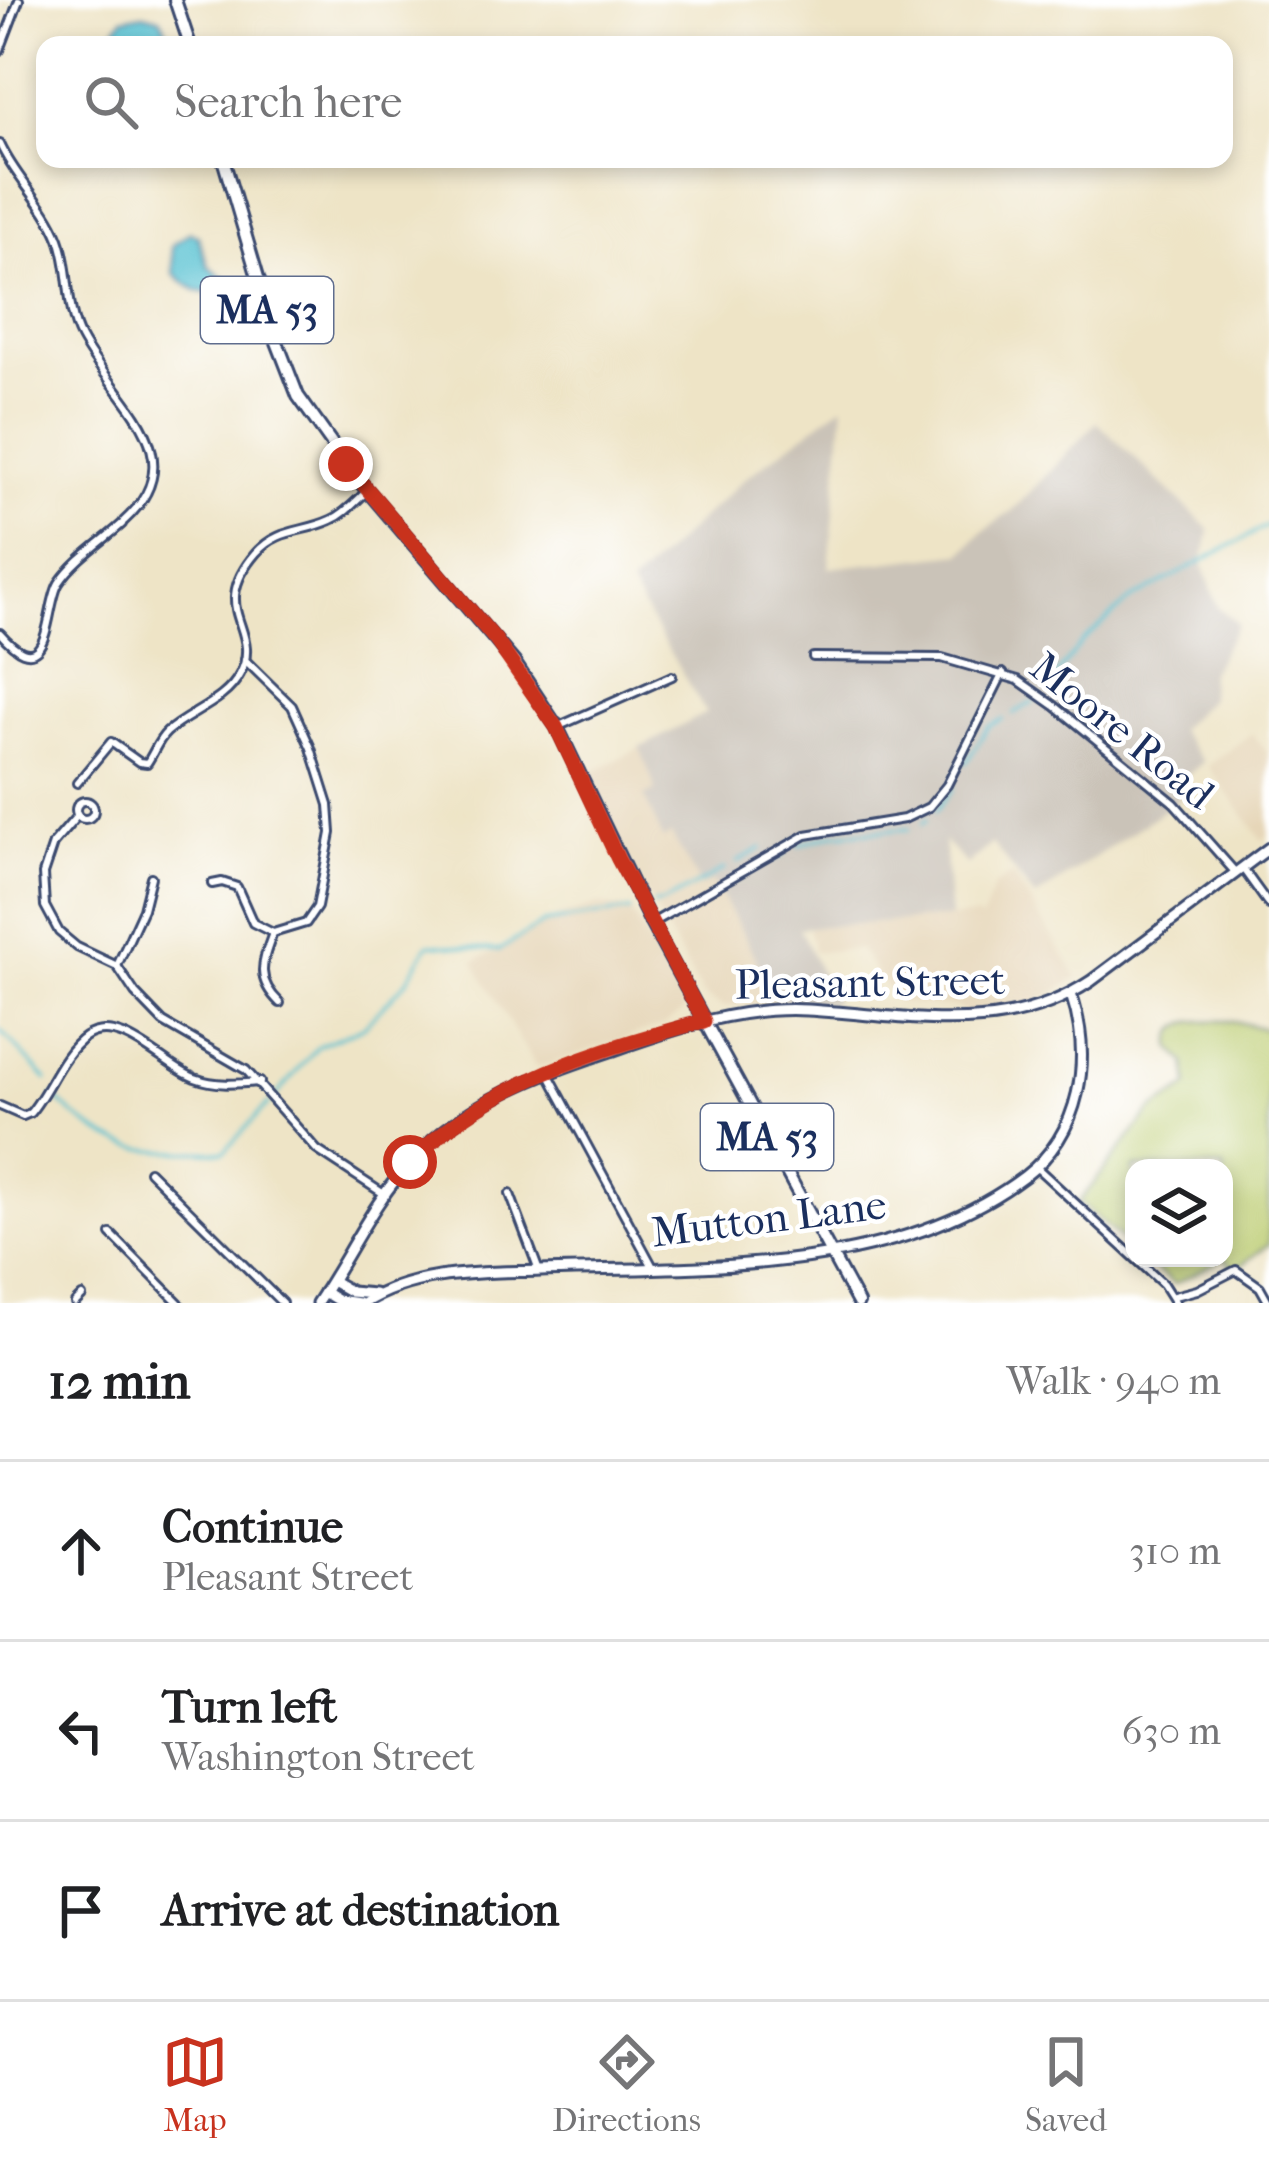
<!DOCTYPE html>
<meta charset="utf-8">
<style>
body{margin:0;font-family:"IM FELL French Canon",serif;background:#f2f2f2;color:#202124}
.controls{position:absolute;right:36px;bottom:36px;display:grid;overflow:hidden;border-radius:24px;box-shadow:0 6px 18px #0003}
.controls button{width:108px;height:108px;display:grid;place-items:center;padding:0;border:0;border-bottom:3px solid #e0e0e0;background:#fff;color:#202124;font:60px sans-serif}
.stop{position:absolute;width:36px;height:36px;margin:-27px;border:9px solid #c8321e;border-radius:50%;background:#fff}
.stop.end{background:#c8321e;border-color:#fff;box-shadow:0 3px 12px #0008}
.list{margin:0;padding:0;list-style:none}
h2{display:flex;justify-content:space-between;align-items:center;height:156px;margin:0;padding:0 48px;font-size:51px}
h2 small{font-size:39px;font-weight:400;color:#757577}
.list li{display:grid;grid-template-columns:78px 1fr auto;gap:36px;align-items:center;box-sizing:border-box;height:180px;padding:0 48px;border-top:3px solid #e0e0e0}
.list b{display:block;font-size:45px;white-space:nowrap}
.list p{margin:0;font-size:39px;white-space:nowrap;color:#757577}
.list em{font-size:39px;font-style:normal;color:#757577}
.icon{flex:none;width:66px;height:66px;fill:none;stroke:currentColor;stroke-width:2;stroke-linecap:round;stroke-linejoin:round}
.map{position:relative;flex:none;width:1269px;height:1303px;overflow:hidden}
.search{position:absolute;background:#fff;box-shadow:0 6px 18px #0003;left:36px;right:36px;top:36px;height:132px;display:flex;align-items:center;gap:30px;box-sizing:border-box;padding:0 42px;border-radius:24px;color:#757577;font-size:45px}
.sheet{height:696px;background:#fff}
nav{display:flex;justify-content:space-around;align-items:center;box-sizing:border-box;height:168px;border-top:3px solid #e0e0e0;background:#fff;font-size:33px;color:#757577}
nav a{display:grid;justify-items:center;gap:6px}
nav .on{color:#c8321e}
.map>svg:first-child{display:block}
</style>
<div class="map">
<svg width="1269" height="1303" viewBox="0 0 1269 1303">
<rect width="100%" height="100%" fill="#fff"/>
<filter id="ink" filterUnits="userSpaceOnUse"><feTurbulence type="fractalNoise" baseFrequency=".00833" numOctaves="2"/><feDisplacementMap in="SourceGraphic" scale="24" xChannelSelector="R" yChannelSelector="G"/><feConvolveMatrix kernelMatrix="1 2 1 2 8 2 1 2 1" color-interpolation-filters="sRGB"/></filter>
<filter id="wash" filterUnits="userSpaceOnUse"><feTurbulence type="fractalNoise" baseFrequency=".004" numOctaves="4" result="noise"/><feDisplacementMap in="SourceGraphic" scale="48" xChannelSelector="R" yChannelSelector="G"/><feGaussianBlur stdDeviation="2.7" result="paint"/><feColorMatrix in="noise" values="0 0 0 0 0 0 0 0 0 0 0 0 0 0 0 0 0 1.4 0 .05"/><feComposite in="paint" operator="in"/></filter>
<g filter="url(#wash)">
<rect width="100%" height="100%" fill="#eee4c6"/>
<!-- built -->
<g fill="#e6d6b8">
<path d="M1252 733 1269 756V835L1262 840 1208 766Z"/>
<path d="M640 748 656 791 645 796 663 839 670 834 711 880 744 935 776 1002 724 1007 703 995 617 841 589 774Z"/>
<path d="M1013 874 1078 978 1040 1001 1012 1010 980 1014 963 1012 956 1007 898 1002 859 949 814 952 808 928 978 916 981 921 994 886Z"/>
<path d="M600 905 630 910 684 1006 683 1012 664 1025 536 1068 474 962 564 915Z"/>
</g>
<!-- industrial -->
<path fill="#cac3b8" d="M844 404 829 568 962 553 982 532 1011 512 1097 422 1210 530 1202 562 1218 607 1238 624 1210 672 1209 699 1178 730 1203 762 1176 785 1179 800 1035 898 992 843 967 865 944 841 950 918 799 928 835 1003 776 1002 744 935 712 881 701 886 671 834 663 839 644 796 656 790 640 748 706 713 630 586 743 480Z"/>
<!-- green -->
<path fill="#baca6d" stroke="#6a7c66" stroke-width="3" d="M1234 1021 1269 1030V1244L1238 1268H1232L1225 1258 1174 1284 1141 1258H1224V1168H1134V1251L1079 1202 1151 1111 1189 1086 1186 1063 1172 1048C1170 1013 1208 1022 1234 1021Z"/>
<!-- water -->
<g fill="#56c1d1" stroke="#387898" stroke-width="3">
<path d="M143 14 160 18 174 45H110L109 37 123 18Z"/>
<path d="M190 232 198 236 208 266 226 280V290C205 299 188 288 174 273L172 246Z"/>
</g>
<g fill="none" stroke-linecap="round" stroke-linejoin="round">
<!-- stream -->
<g stroke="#56c1d1" stroke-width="3">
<path d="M1046 689 1082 642 1130 600 1269 525"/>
<path d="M1013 714 1033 702"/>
<path d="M966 763 988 727 1003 719"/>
<path d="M936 811 953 789"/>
<path d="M922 824 927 820"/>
<path d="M799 845 835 834 909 829"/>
<path d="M778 858 785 853"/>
<path d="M737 862 762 848"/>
<path d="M653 905 663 903 725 869"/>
<path d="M0 1030 47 1080"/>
<path d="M53 1096C118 1157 139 1150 224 1152L269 1103"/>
<path d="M276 1096 318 1046 363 1027 407 981 429 944 499 950 544 923 630 911"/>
</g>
</g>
</g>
<g filter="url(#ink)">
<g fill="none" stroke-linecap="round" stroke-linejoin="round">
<!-- street casing -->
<g stroke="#3b4a6e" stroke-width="12">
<g id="street">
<path d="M0 50 19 0"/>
<path d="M0 144C15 178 45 203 59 239 71 270 65 308 81 338 113 399 198 454 124 521"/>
<path d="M0 633C52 692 45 605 59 583 74 560 102 542 122 524"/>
<path d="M813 657 942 658 1018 680 1055 706 1174 803 1235 872"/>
<path d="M245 660 292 706 311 748 329 805 331 833 317 907 306 923 273 933"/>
<path d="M557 727 672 676"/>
<path d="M77 783 111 742 139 762 147 763C154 753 158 740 167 732 189 712 226 702 240 674 264 628 206 611 256 553 278 528 303 533 331 520 345 514 356 501 367 491"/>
<circle cx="85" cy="810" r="9"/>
<path d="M77 816 53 844 43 874 45 906 59 932 77 947 117 966 135 993 163 1022 246 1070 317 1150 384 1194"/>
<path d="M1243 869 1269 905"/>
<path d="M212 884 222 882 237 887 253 923 273 933C262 963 255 979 280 1003"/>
<path d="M652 923 806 835 904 819 929 807 947 785 1003 673"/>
<path d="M117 966 143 909 151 877"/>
<path d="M549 1075 653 1267"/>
<path d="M0 1106 23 1116 30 1113C49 1091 61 1054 85 1037 120 1013 164 1067 195 1078 216 1086 237 1084 260 1082"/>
<path d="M1036 1167 1163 1284 1175 1303"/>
<path d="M149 1171 282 1303"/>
<path d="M510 1194 539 1271"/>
<path d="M111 1234 179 1303"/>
<path d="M1174 1296 1197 1290 1236 1270 1260 1287 1269 1303"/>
<path d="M75 1303 82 1296"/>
</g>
</g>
<!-- secondary casing -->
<g stroke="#3b4a6e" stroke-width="15">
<g id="secondary">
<path d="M332 1281 351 1292 374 1294"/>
<path d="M324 1292 337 1300 358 1303"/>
<path d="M317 1303C349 1256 373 1201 413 1159 469 1100 537 1076 611 1051 674 1029 739 1006 807 1010 907 1015 1001 1041 1091 981L1269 848"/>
<path d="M364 1303C416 1270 483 1273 541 1271 701 1266 892 1277 1025 1176 1081 1133 1093 1059 1071 994"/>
</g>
</g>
<!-- primary casing -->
<g stroke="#3b4a6e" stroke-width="16">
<g id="primary">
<path d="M175 0 190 45"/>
<path d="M223 159 277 342 298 396 355 476 514 662 557 727 651 923 858 1303"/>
</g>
</g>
<!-- street -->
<use href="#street" stroke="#fff" stroke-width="6"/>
<!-- secondary -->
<use href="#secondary" stroke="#fff" stroke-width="9"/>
<!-- primary -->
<use href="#primary" stroke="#fff" stroke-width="10"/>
</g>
</g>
<g fill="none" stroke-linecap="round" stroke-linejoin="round" filter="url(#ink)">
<!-- route -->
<path stroke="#c8321e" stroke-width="15" d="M346 464 495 639 556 727 618 859 704 1021C598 1049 490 1082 410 1162"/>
</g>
<g text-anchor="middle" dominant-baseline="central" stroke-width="9" stroke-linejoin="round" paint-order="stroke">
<!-- shield labels -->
<g fill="#fff" stroke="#5f6d8e" stroke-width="3">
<rect x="201" y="277" width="132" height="66" rx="9"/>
<rect x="701" y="1104" width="132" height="66" rx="9"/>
</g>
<g font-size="39" font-weight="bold" fill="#1b2f5e">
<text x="267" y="310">MA 53</text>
<text x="767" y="1137">MA 53</text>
</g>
<!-- street labels -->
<g font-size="42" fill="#1b2f5e" stroke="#fff">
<text transform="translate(1122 731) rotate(39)">Moore Road</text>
<text transform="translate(870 983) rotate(-1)">Pleasant Street</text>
<text transform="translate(769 1219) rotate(-7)">Mutton Lane</text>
</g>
</g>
</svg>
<div class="controls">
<button><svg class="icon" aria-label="layers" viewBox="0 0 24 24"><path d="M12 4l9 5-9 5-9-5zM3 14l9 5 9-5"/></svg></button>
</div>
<div class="stop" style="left:410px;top:1162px"></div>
<div class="stop end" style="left:346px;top:464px"></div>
<div class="search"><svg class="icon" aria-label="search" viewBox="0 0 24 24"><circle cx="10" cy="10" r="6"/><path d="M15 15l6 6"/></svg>Search here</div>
</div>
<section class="sheet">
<h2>12 min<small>Walk · 940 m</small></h2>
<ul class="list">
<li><svg class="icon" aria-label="ahead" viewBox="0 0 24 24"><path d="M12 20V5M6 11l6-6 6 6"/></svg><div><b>Continue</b><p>Pleasant Street</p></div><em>310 m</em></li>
<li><svg class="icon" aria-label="left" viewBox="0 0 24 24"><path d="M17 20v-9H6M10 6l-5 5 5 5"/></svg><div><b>Turn left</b><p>Washington Street</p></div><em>630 m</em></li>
<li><svg class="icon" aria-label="arrive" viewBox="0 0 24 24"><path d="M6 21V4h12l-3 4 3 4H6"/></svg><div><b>Arrive at destination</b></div></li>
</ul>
</section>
<nav>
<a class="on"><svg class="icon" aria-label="map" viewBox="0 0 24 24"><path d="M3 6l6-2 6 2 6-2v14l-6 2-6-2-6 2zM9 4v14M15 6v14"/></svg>Map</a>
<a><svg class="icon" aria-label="directions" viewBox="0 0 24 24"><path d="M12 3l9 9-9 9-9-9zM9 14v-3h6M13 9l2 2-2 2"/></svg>Directions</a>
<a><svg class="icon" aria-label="saved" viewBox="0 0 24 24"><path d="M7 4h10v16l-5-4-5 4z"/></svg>Saved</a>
</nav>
